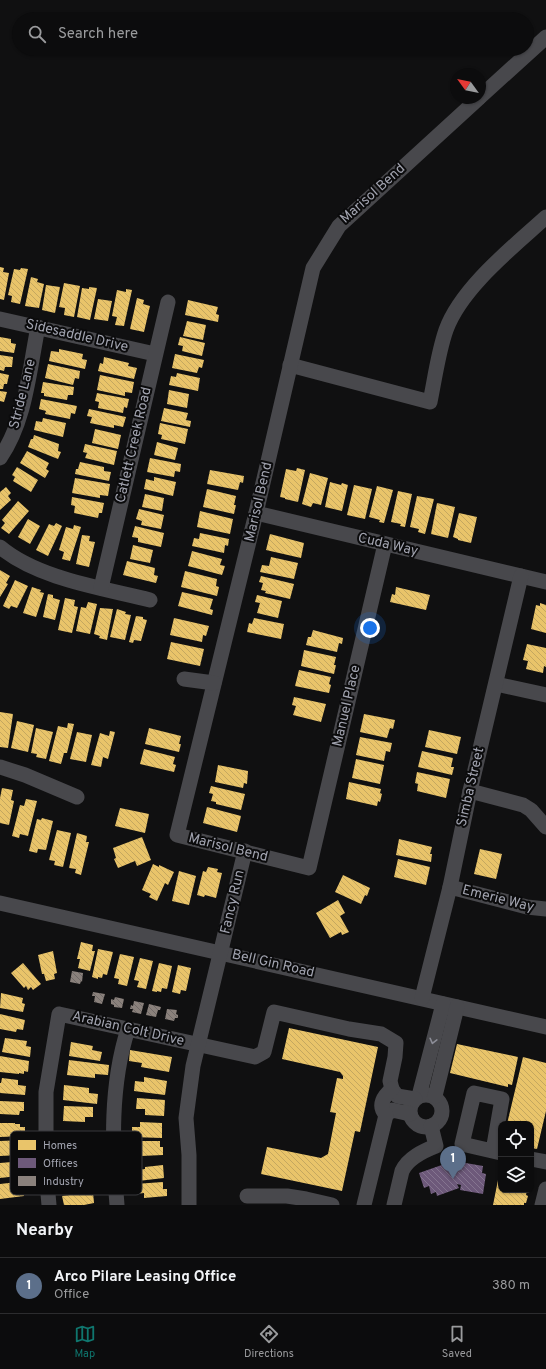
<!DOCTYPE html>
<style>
body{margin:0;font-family:Overpass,sans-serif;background:#1a1a1b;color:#f1f3f6}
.controls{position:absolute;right:12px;bottom:12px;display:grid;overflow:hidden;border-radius:8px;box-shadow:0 1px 3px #0004}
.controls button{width:36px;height:36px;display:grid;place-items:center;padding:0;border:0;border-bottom:1px solid #2c2c2e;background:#0c0c0d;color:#f1f3f6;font:20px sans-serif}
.compass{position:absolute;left:450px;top:68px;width:36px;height:36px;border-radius:50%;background:#0c0c0d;box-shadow:0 1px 3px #0004;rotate:303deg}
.you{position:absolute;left:370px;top:628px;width:14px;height:14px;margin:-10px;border:3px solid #fff;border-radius:50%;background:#1a73e8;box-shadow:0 0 0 6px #1a73e833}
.badge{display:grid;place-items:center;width:26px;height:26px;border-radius:50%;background:#0f766e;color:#fff;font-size:13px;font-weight:700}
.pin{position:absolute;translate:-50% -33px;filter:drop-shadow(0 1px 2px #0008)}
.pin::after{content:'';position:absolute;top:21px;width:14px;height:12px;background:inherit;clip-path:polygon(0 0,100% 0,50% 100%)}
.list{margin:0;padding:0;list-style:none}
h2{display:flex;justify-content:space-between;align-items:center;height:52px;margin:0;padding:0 16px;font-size:17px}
h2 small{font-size:13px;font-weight:400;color:#9a9b9d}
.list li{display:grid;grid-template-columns:26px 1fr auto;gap:12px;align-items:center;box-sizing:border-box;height:56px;padding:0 16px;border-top:1px solid #2c2c2e}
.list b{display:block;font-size:15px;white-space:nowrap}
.list p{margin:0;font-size:13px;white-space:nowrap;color:#9a9b9d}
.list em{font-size:13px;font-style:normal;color:#9a9b9d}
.icon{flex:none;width:22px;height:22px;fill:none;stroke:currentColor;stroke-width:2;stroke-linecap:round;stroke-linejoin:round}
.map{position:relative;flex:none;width:546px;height:1205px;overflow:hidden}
.search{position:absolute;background:#0c0c0d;box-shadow:0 1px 3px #0004;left:12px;right:12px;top:12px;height:44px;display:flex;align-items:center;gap:10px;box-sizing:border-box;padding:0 14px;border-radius:22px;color:#9a9b9d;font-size:15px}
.sheet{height:108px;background:#0c0c0d}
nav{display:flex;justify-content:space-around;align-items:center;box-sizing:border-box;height:56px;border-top:1px solid #2c2c2e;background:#0c0c0d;font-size:11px;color:#9a9b9d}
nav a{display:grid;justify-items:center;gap:2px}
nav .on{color:#0f766e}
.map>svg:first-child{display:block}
</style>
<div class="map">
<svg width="546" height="1205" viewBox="0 0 546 1205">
<defs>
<pattern id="homes-back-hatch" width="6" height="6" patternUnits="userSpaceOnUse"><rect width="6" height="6" fill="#e9c46a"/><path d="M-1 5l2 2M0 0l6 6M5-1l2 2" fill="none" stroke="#c4a75f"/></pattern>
<pattern id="offices-back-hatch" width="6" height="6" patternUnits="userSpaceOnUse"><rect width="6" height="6" fill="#6d597a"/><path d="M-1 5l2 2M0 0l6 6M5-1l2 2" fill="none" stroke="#857590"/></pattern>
<pattern id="industry-back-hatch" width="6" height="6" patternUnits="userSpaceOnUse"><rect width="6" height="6" fill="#8a817c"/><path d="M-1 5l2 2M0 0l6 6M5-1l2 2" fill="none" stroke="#6f6967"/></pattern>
</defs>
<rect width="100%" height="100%" fill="#101011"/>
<!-- homes -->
<g fill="url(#homes-back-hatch)">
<path d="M0 267 4 268 3 272 9 273 4 300 0 299Z"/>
<path d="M21 268 28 269 20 304 11 302 12 296 8 295 14 269 20 270Z"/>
<path d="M31 277 38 279 37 282 44 284 39 308 25 306Z"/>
<path d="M64 283 80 286 74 317 64 315 65 308 59 307Z"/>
<path d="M46 285 60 287 55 313 42 310Z"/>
<path d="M89 287 97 288 90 320 77 317 82 288 89 289Z"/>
<path d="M126 289 132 290 124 326 115 325 117 317 112 316 117 290 126 292Z"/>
<path d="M137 298 144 300 143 304 150 306 144 332 130 329Z"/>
<path d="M98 299 112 301 108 321 94 319Z"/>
<path d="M188 300 218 307 216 314 219 315 218 322 185 315Z"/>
<path d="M187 321 206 325 203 340 183 336Z"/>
<path d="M0 337 11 339V343L16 344 14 353 0 351Z"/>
<path d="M180 337 205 343 202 356 182 351 183 346 178 345Z"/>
<path d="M59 349 83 354 82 359 87 360 85 369 49 361 51 351 59 352Z"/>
<path d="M175 354 204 360 202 368 199 367 197 373 172 368Z"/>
<path d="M0 355 13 357 12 367H5L4 371 0 370Z"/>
<path d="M104 357 129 363 128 366 137 368 134 379 98 371 100 363 103 364Z"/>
<path d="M48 364 80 371 79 379 75 378 73 385 45 378Z"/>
<path d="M0 373 9 375 7 384H4L3 389H0Z"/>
<path d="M177 373 200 378 198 391 169 385 171 376 176 377Z"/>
<path d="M100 375 134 382 132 393 125 392V396L97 390Z"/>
<path d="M43 382 74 387 73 395H68L67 400 44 396V393H41Z"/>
<path d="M169 390 189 394 187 408 167 404Z"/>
<path d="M0 391 7 392 4 402 0 401Z"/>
<path d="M97 393 129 399 127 408 124 407 123 413 98 408 99 402 95 401Z"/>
<path d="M41 399 77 406 75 414 71 413 70 419 45 414 46 411 39 409Z"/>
<path d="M164 408 188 413 186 420 191 421 190 427 161 421Z"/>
<path d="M89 409 126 417 123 427 114 425V428L90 423 92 417 87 416Z"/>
<path d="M43 418 66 423 63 437 34 430 36 421 42 422Z"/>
<path d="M160 423 188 429 185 444 161 439 162 435 158 434Z"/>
<path d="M95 429 121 435 118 449 92 443Z"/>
<path d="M34 435 59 444 58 451 61 452 58 459 28 447 31 439H33Z"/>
<path d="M157 442 178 448 175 460 154 455Z"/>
<path d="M85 444 117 451 114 465 85 458 87 453 83 452Z"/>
<path d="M27 451 49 463 46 469 49 471 45 478 20 463Z"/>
<path d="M150 458 181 464 180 472 175 471 174 477 147 472Z"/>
<path d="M80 462 104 467V471L111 472 109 481 75 474 76 469H78Z"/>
<path d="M17 467 38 480 31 492 13 481 15 477 12 475Z"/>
<path d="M297 468 305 470 298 502 285 499V498L280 497 286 469 296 471Z"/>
<path d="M210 470 244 476 243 483 240 482 238 490 207 484Z"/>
<path d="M310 473 328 478 321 505 313 503 311 507 302 504Z"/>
<path d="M154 477 176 482 173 496 144 489 146 479 154 481Z"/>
<path d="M75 478 110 484 108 496 100 495V498L72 493Z"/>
<path d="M330 482 341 485 342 483 348 485 342 511 325 507Z"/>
<path d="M354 485 372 489 365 519 347 515Z"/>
<path d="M377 486 393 490 384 523 379 522 380 520 369 517Z"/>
<path d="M6 487 11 493 8 496 11 500 0 510V492Z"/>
<path d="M207 489 236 496 234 505H236L234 514 203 507Z"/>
<path d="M398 491 412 494 405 527 400 526 401 524 391 522Z"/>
<path d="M145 494 164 498 162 511 142 507Z"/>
<path d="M417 496 434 499 425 534 418 532 419 529 410 527Z"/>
<path d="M72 497 104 503 102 513H99L98 518 74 513 75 506 71 505Z"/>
<path d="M18 501 29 511 9 534 1 528 5 523 2 520Z"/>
<path d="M437 503 455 507 448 538 431 534Z"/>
<path d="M139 509 164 515 161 529 141 525 142 521 136 519Z"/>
<path d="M200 511 233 519 230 534 197 527Z"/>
<path d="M459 513 477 517 471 543 458 540V539L453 537Z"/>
<path d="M28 519 40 526 30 544 18 537Z"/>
<path d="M56 523 62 526 48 556 36 550 49 524 54 526Z"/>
<path d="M74 525 81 527 70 561 62 559 64 552 59 550 66 527 73 529Z"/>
<path d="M135 526 164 533 161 547 138 542V538L132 537Z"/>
<path d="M200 533 229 539 228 546 225 545 224 553 192 546 194 538 199 539Z"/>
<path d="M270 534 304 543 301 558 266 550Z"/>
<path d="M82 535 90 536 89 541 95 542 89 567 76 564Z"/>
<path d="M133 545 153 550 150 563 130 559Z"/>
<path d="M192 551 222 559 220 565 225 566 222 575 188 566Z"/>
<path d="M271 557 298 563 294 579 260 572 262 565 269 566Z"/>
<path d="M127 561 155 568 154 575 158 576 156 583 123 575Z"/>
<path d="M0 570 10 576 6 583 8 584 0 597Z"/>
<path d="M185 571 217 579 216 586 219 587 217 596 181 587Z"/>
<path d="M261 576 294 584 290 599 265 593 266 591 261 590 263 583 259 582Z"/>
<path d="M15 580 28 586 17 608 11 606 9 609 3 606Z"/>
<path d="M32 587 41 590 40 592 44 593 36 617 23 613Z"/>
<path d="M396 587 430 595 426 610 390 602 392 594 395 595Z"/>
<path d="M182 592 213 599 210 609 213 610 212 615 178 606Z"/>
<path d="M48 594 53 595V598L60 600 55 620 43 617Z"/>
<path d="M257 595 282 601 278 618 257 613 260 603 255 602Z"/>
<path d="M65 598 75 600 74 606 78 607 72 633 58 630Z"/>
<path d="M88 602 97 604 90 634 76 631 81 607 86 608Z"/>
<path d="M540 603 546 605V633L531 629 536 605 540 606Z"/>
<path d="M100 608 113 609 107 640 99 638 100 636 94 634Z"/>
<path d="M117 609 126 612 125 614 131 615 125 640 110 637Z"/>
<path d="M136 616 143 617V619L147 620 141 641 134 640 133 643 129 642Z"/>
<path d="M174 618 209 626 206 636 203 635 202 642 170 635Z"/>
<path d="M254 618 284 624 281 639 247 632 249 623 252 624Z"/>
<path d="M313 630 343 638 342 644 339 643 337 652 306 645 308 637H311Z"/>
<path d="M171 642 204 649 200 666 167 659Z"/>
<path d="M527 644 546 648V667L544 666 543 673 526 669 528 661 523 660Z"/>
<path d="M304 650 336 657 334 665H336L334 674 301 666Z"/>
<path d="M299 670 331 677 329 684 331 685 329 693 295 686Z"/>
<path d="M294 697 326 704 321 722 293 715 296 706 292 705Z"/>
<path d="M0 712 13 714 8 748 0 747Z"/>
<path d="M364 714 395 720 393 729 390 728 387 738 360 732Z"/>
<path d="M17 721 34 725 28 752 11 748Z"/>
<path d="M68 723 74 724 67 753H64L61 764 49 761 58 726 67 728Z"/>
<path d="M36 728 53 732 46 759 36 757 37 754 31 753Z"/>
<path d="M149 728 181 736 179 744H181L179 752 145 744Z"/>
<path d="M429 730 461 737 457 754 425 747Z"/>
<path d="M110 731 115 732 108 759 103 757 101 767 91 765 100 733 109 736Z"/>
<path d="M77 732 92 735 86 762 70 759Z"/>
<path d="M360 737 392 743 390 752 386 751 384 761 356 755Z"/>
<path d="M144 749 175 757 173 764 176 765 174 772 140 764Z"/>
<path d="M422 751 453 758 451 767H454L452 775 418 767Z"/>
<path d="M356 759 384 765 380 784 352 778Z"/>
<path d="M218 765 248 771 247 784 244 783 243 788 215 782Z"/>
<path d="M417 772 450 779 446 798 417 791 418 784 415 783Z"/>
<path d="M349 782 381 789 380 793 382 794 380 802 378 801 377 806 346 799Z"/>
<path d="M211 786 245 794 241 810 216 804V802L211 801 213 794 209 793Z"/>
<path d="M2 788 13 790 11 800 14 801 9 825 0 823V798Z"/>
<path d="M26 799 37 801 28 836 20 834 19 838 12 836 20 805 24 806Z"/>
<path d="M207 807 241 816 237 832 203 823Z"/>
<path d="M120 808 149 814 145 833 115 826Z"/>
<path d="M42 818 53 821 46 850 38 849 37 853 29 851 37 819 41 820Z"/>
<path d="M57 830 71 833 63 867 54 865 55 861 49 860Z"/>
<path d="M77 833 87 836 86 842H89L81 875 75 873 76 869 69 868Z"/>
<path d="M142 837 151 860 137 866 135 861 118 868 114 859 116 858 113 848Z"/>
<path d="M399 839 432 847 430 854H432L431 862 396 855Z"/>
<path d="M480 849 502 854 496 879 474 874Z"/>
<path d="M398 859 430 867 426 885 394 877Z"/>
<path d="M153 864 159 867V865L174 872 168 885 165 883 157 901 149 897 151 894 142 890Z"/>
<path d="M208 867 218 869 217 872 222 873 216 898 205 895 204 897 197 895 203 871 206 872Z"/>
<path d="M179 871 196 876 189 905 172 901Z"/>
<path d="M343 875 370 888 367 896 365 895 361 904 335 892Z"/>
<path d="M338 900 345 913 340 916 349 932 342 935 341 932 330 938 316 913Z"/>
<path d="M81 942 93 945 92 951H95L90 971 78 968 80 959H77Z"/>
<path d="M98 949 113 952 107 975 103 974 102 978 98 977V979L92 977Z"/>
<path d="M53 951 57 973 54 974 55 979 46 981 44 974H42L38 955Z"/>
<path d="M120 954 134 957 127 986 118 984 119 979 114 978Z"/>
<path d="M140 958 153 961 146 989 137 987 139 981 134 980Z"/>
<path d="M23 963 41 984 33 990 31 987 28 990 26 986 24 988 11 973Z"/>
<path d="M159 963 172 966 167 989 162 988 161 992 157 991V992L152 991Z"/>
<path d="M178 965 191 968 186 991 181 990 180 994 172 992Z"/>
<path d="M1 993 23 998 22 1003 25 1004 23 1012 0 1008Z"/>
<path d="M0 1014 25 1020 23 1030 17 1029 16 1032 0 1029Z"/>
<path d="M289 1028 378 1047 360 1132 355 1131 342 1191 261 1174 267 1147 321 1158 328 1154 336 1113 330 1112 337 1078 343 1079V1076L340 1072 282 1059Z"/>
<path d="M5 1038 27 1041 26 1046 31 1047 30 1057 2 1052Z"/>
<path d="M71 1042 93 1046 92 1050 102 1052 100 1061 69 1056Z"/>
<path d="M457 1044 518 1057 512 1085 508 1084V1087L450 1073Z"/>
<path d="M130 1050 172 1057 169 1072 141 1067 142 1063 129 1061Z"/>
<path d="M0 1056 29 1061 28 1072 24 1071V1074L19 1073V1074L0 1072Z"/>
<path d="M523 1057 546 1063V1111L537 1149 531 1148V1124H507Z"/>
<path d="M69 1060 109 1065 108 1075 95 1074V1078L67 1075Z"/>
<path d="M144 1077 167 1081 165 1095 134 1091 135 1081 144 1082Z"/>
<path d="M2 1078 18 1080V1085L26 1086 25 1095 0 1093V1083H1Z"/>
<path d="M64 1085 89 1088V1093L98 1094 97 1104 63 1100Z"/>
<path d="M137 1098 165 1100 164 1116 145 1115V1109H136Z"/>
<path d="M0 1101 24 1102V1111H20L19 1115 0 1114Z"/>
<path d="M64 1106 93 1107V1117H85V1122L63 1121Z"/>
<path d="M140 1122 162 1123V1138L132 1137V1127H140Z"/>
<path d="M0 1123H15V1124H20V1127H25V1136L0 1137Z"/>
<path d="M25 1140V1151H19V1155L0 1156V1141Z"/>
<path d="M134 1141H160V1147H163V1155L141 1156V1151H134Z"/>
<path d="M24 1161 25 1170 18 1171V1176L0 1178V1163Z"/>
<path d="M163 1165 164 1178 138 1181 136 1170 145 1169V1167Z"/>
<path d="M499 1175H501V1190H527L526 1195 528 1196 526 1203H524V1205H493Z"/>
<path d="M26 1181 27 1191H23L24 1196 0 1199V1184Z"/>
<path d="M163 1182V1189H167V1196L144 1198V1193L136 1194 135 1184Z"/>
<path d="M93 1192 94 1203 84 1205H64L62 1196Z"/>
</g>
<!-- offices -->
<path fill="url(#offices-back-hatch)" d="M456 1160 458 1163 460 1162 483 1166 482 1173 486 1174 483 1194 460 1190 461 1185 457 1184 459 1188 437 1196 436 1192 431 1194 429 1186 424 1188 419 1173Z"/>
<!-- industry -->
<g fill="url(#industry-back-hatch)">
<path d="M72 971 83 973 82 982 81 981 80 984 70 982Z"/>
<path d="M93 992 105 994 102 1004 94 1002 95 996H92Z"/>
<path d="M115 997 124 999 122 1008 114 1007V1005L111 1004V999L114 1000Z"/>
<path d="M134 1001 144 1003 141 1014 132 1012 133 1009H130L131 1005 133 1006Z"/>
<path d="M149 1004 161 1007 160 1010H158L156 1017 146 1015Z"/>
<path d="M167 1009 177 1010 176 1014 178 1015V1018H175L174 1021 165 1019Z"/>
</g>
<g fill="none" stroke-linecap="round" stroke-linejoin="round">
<!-- minor -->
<g stroke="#48484c" stroke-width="15">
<path d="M480 97 546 37"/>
<path d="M0 319 155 354"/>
<path d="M290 365 430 402C435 378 438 353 446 330 461 288 513 247 546 217"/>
<path d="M0 458C26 420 29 371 38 327"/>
<path d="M256 513 546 582"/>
<path d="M385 544 309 868 177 835 256 513 313 268 339 226 479 98"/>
<path d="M0 547C38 579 103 588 150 600"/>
<path d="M101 588 168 302"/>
<path d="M184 679 214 683"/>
<path d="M496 684 546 695"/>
<path d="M0 767 25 775 77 797"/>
<path d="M470 791 523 805 531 810 546 827"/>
<path d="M450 887 527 907 546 909"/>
<path d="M0 903 546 1027"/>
<path d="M422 998 450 887 470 791 521 576"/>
<circle cx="426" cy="1111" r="16"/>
<path d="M419 1096 443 1004"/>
<path d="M435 1096 457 1007"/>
<path d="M386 1115 392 1110 410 1114"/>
<path d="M493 1151 502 1099 474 1093 462 1144 501 1153"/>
<path d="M531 1159 546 1162"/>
<path d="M247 1196H287L306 1199 332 1205"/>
<path d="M49 1205 46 1172V1092L59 1014 255 1057 264 1052 274 1012 349 1029 381 1034 396 1043 395 1057 390 1081 392 1089 397 1096 415 1099"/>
<path d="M117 1205C112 1147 110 1085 128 1029"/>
<path d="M189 1205V1155L186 1118 193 1066 245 851"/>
<path d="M364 1205 386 1115C377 1105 384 1096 392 1089"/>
<path d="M394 1205 402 1171C408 1158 423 1151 436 1146L431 1126"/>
<path d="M542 1205 546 1189"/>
</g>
</g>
<!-- one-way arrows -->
<defs><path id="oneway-chevron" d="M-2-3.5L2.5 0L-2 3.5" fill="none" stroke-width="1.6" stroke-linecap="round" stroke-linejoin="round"/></defs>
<use stroke="#8c8d97" href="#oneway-chevron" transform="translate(433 1041) rotate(104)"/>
<g text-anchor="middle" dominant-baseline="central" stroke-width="4" stroke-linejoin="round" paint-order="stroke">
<!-- street labels -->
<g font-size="14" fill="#a2a4b0" stroke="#0b0b0c">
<text transform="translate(373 194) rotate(-42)">Marisol Bend</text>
<text transform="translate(77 336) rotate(13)">Sidesaddle Drive</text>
<text transform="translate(23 394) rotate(-76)">Stride Lane</text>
<text transform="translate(134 445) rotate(-77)">Catlett Creek Road</text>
<text transform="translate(259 502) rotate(-77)">Marisol Bend</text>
<text transform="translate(388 545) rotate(13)">Cuda Way</text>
<text transform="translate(347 706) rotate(-77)">Manuel Place</text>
<text transform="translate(471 787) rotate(-77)">Simba Street</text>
<text transform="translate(228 848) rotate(14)">Marisol Bend</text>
<text transform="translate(498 899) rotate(14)">Emerie Way</text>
<text transform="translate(233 902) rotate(-77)">Fancy Run</text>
<text transform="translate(273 964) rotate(13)">Bell Gin Road</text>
<text transform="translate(128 1029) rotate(13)">Arabian Colt Drive</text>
</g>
</g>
<!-- legend -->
<rect x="10" y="1131" width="132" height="64" rx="6" fill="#0b0b0c" stroke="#38393d" stroke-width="1"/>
<rect x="18" y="1140" width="18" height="10" fill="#e9c46a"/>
<rect x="18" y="1158" width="18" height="10" fill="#6d597a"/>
<rect x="18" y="1176" width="18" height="10" fill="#8a817c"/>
<g font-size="11" fill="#a2a4b0">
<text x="43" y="1149">Homes</text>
<text x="43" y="1167">Offices</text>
<text x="43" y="1185">Industry</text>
</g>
</svg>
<div class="controls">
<button><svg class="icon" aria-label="locate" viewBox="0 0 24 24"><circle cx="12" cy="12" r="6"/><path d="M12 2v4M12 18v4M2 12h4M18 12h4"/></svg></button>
<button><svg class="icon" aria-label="layers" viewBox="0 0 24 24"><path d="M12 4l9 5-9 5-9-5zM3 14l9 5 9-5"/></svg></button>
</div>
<svg class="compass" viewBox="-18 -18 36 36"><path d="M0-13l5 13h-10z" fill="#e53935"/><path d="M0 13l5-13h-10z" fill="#9a9b9d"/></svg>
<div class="you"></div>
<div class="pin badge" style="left:453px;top:1179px;background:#5c6f8a">1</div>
<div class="search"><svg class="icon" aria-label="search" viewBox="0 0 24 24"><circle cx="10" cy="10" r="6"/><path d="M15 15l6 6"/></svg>Search here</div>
</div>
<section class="sheet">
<h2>Nearby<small></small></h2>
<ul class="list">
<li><span class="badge" style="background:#5c6f8a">1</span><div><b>Arco Pilare Leasing Office</b><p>Office</p></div><em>380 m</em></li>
</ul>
</section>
<nav>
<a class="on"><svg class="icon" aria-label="map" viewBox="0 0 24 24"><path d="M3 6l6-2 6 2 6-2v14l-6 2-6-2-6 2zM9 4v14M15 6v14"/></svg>Map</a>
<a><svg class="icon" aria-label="directions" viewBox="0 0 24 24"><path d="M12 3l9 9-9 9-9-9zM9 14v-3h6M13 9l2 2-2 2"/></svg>Directions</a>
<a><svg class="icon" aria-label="saved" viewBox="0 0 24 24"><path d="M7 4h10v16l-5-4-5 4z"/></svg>Saved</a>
</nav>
